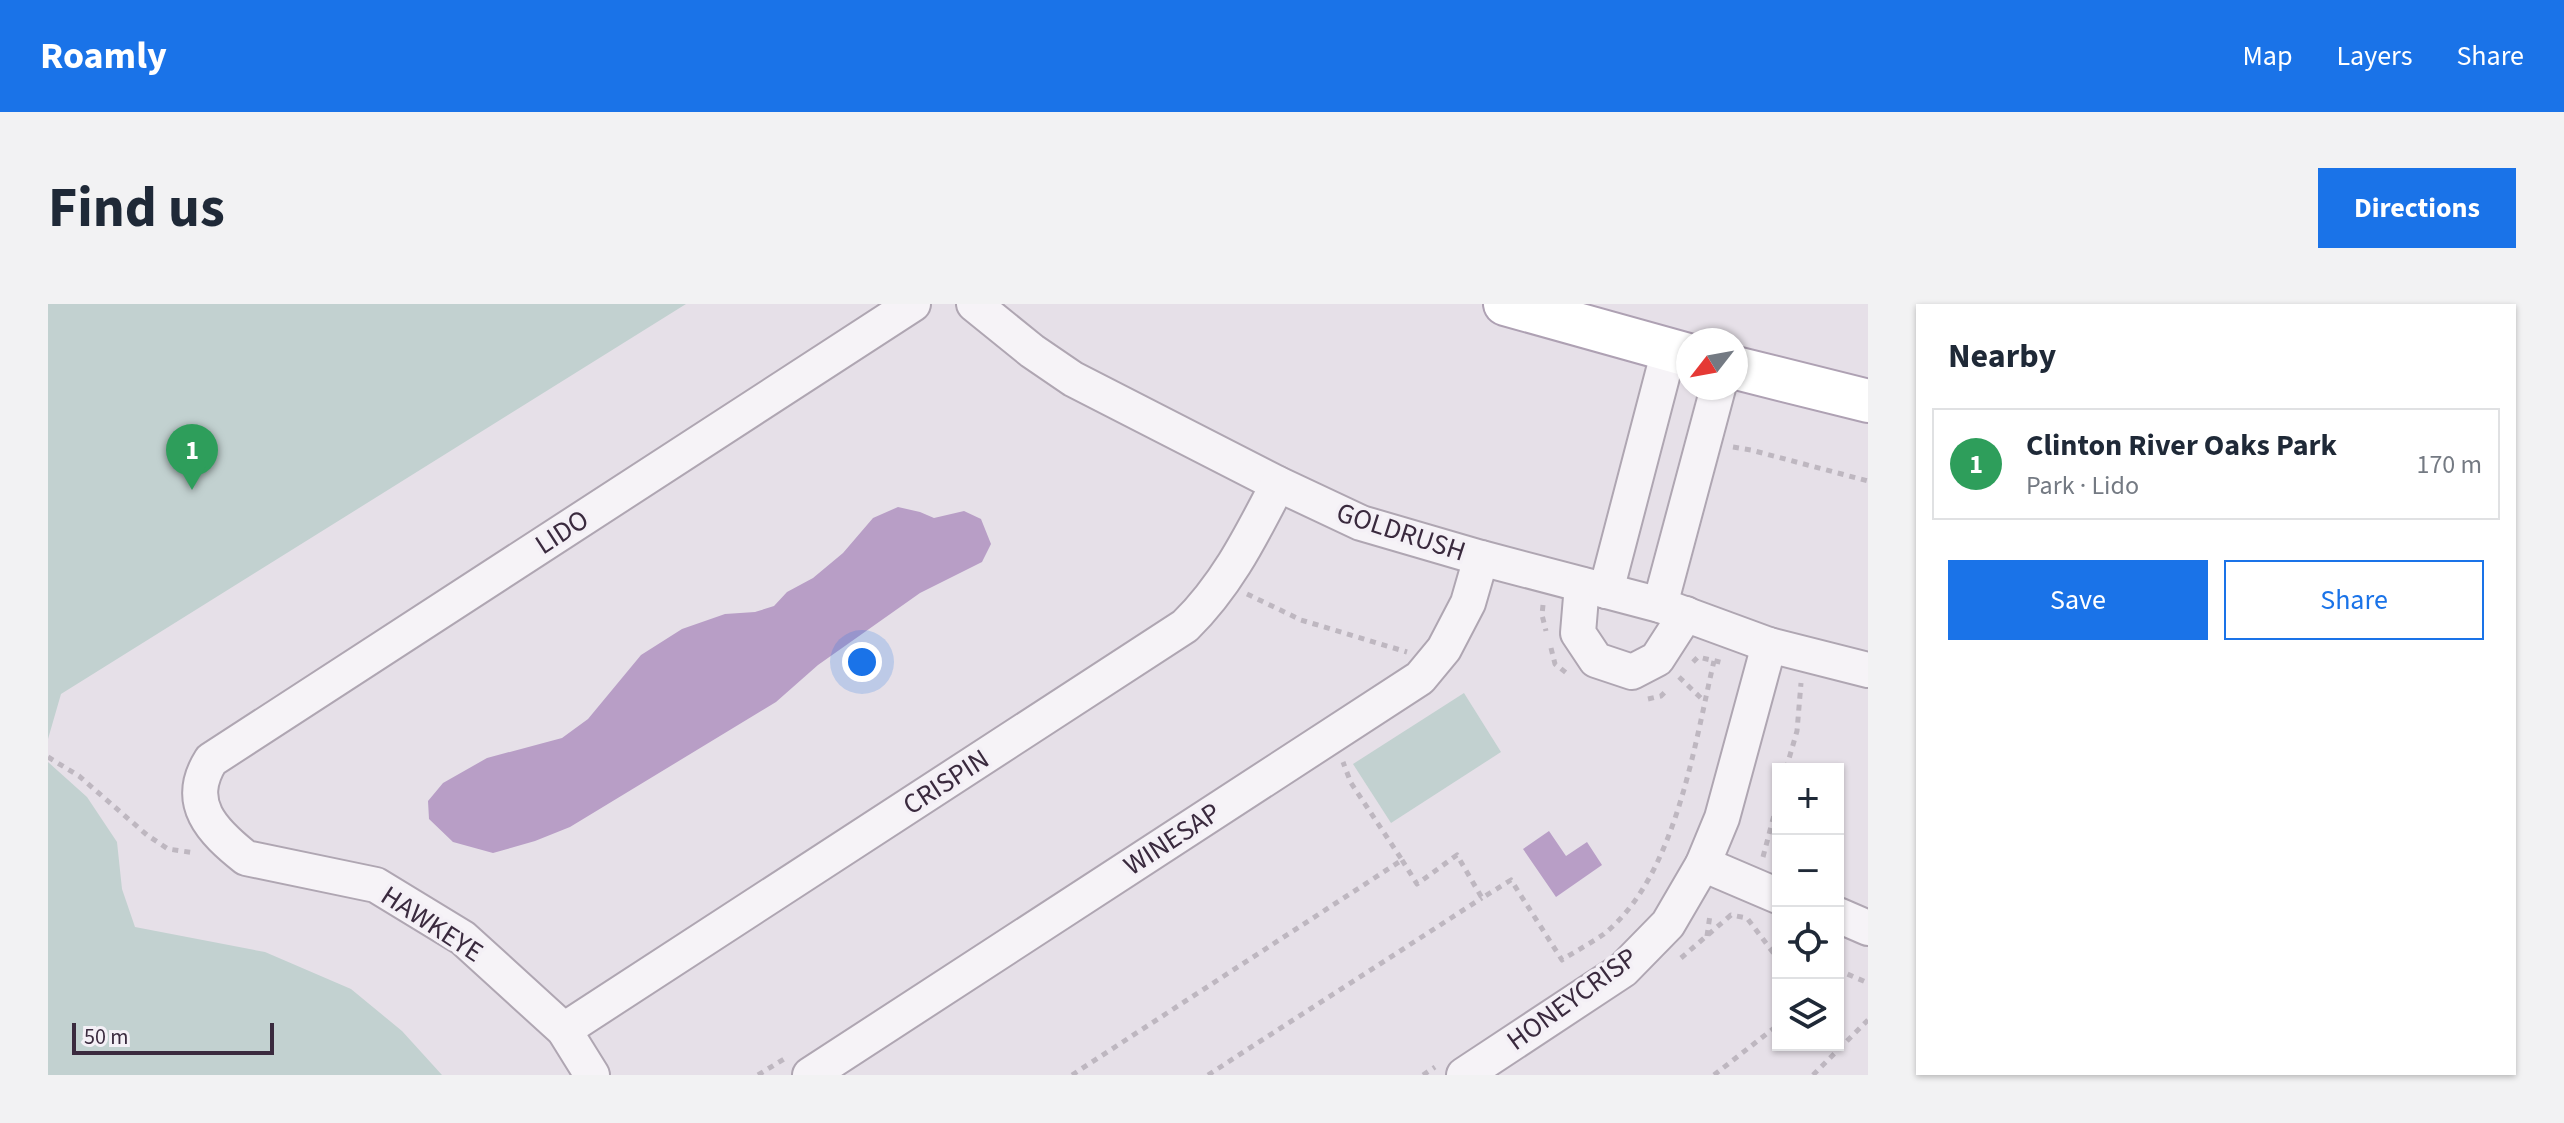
<!DOCTYPE html>
<meta charset="utf-8">
<style>
body{margin:0;font-family:"Source Sans 3",sans-serif;background:#f2f2f3;color:#1f2937}
.controls{position:absolute;right:24px;bottom:24px;display:grid;overflow:hidden;border-radius:0px;box-shadow:0 2px 6px #0004}
.controls button{width:72px;height:72px;display:grid;place-items:center;padding:0;border:0;border-bottom:2px solid #e0e1e3;background:#fff;color:#1f2937;font:40px sans-serif}
.compass{position:absolute;left:1628px;top:24px;width:72px;height:72px;border-radius:50%;background:#fff;box-shadow:0 2px 6px #0004;rotate:239deg}
.scale{position:absolute;left:24px;bottom:20px;width:202px;box-sizing:border-box;padding-left:8px;border:4px solid #3a2a3e;border-top:0;font-size:22px;line-height:28px;white-space:nowrap;color:#3a2a3e;-webkit-text-stroke:6px #f4f0f6;paint-order:stroke}
.you{position:absolute;left:814px;top:358px;width:28px;height:28px;margin:-20px;border:6px solid #fff;border-radius:50%;background:#1a73e8;box-shadow:0 0 0 12px #1a73e833}
.badge{display:grid;place-items:center;width:52px;height:52px;border-radius:50%;background:#1a73e8;color:#fff;font-size:26px;font-weight:700}
.pin{position:absolute;translate:-50% -66px;filter:drop-shadow(0 2px 4px #0008)}
.pin::after{content:'';position:absolute;top:42px;width:28px;height:24px;background:inherit;clip-path:polygon(0 0,100% 0,50% 100%)}
.list{margin:0;padding:0;list-style:none}
h2{display:flex;justify-content:space-between;align-items:center;height:104px;margin:0;padding:0 32px;font-size:34px}
h2 small{font-size:26px;font-weight:400;color:#747a83}
.list li{display:grid;grid-template-columns:52px 1fr auto;gap:24px;align-items:center;box-sizing:border-box;height:112px;margin:0 16px 16px;padding:0 16px;border:2px solid #e0e1e3;border-radius:0px}
.list b{display:block;font-size:30px;white-space:nowrap}
.list p{margin:0;font-size:26px;white-space:nowrap;color:#747a83}
.list em{font-size:26px;font-style:normal;color:#747a83}
.actions{display:flex;gap:16px;padding:24px 32px}
.actions a{flex:1;padding:18px 0;border:2px solid #1a73e8;border-radius:0px;text-align:center;font-size:28px;color:#1a73e8}
.actions .main{background:#1a73e8;color:#fff}
.icon{flex:none;width:44px;height:44px;fill:none;stroke:currentColor;stroke-width:2;stroke-linecap:round;stroke-linejoin:round}
.map{position:relative;flex:none;width:1820px;height:771px;overflow:hidden;border-radius:0px}
header{display:flex;align-items:center;gap:48px;box-sizing:border-box;height:112px;padding:0 40px;background:#1a73e8;color:#fff}
header strong{font-size:38px}
nav{display:flex;gap:44px;margin-inline-start:auto;font-size:28px}
.intro{display:flex;align-items:center;justify-content:space-between;box-sizing:border-box;height:192px;padding:0 48px}
h1{margin:0;font-size:56px}
.button{padding:20px 36px;border-radius:0px;background:#1a73e8;color:#fff;font-size:28px;font-weight:700}
main{display:flex;gap:48px;padding:0 48px}
aside{flex:1;background:#fff;border-radius:0px;box-shadow:0 2px 6px #0004}
.map>svg:first-child{display:block}
</style>
<header>
<strong>Roamly</strong>
<nav><a>Map</a><a>Layers</a><a>Share</a></nav>
</header>
<div class="intro"><h1>Find us</h1><a class="button">Directions</a></div>
<main>
<div class="map">
<svg width="1820" height="771" viewBox="0 0 1820 771">
<rect width="100%" height="100%" fill="#e6e0e8"/>
<!-- green -->
<g fill="#c2d1d0">
<path d="M0 0H638L13 390 0 435Z"/>
<path d="M1416 389 1453 448 1343 519 1305 460Z"/>
<path d="M0 458 39 493 69 538 74 585 87 623 217 648 303 685 354 727 394 771H0Z"/>
</g>
<!-- water -->
<g fill="#b89ec6">
<path d="M850 203 872 208 886 214 916 207 933 215 943 240 934 258 872 289 770 361 728 398 522 523 487 537 445 549 405 538 381 515 380 497 395 479 439 454 514 434 540 415 593 351 634 325 677 310 707 308 726 302 739 288 765 274 795 249 825 214Z"/>
<path d="M1501 527 1518 552 1539 538 1554 561 1508 593 1475 545Z"/>
</g>
<g fill="none" stroke-linecap="round" stroke-linejoin="round">
<!-- minor casing -->
<g stroke="#afa6b2" stroke-width="38">
<g id="minor">
<path d="M926 0 984 47 1025 75 1230 180 1313 219 1433 254 1612 301 1721 341 1820 366"/>
<path d="M1534 281 1530 329 1548 356 1584 368 1609 355 1638 310"/>
<path d="M1558 287 1621 46"/>
<path d="M1612 301 1670 84"/>
<path d="M1655 560 1730 592"/>
<path d="M1790 611 1820 624"/>
<path d="M516 726 1137 322C1179 281 1203 232 1230 180"/>
<path d="M544 771 516 726 415 634 328 581 198 554C164 527 136 499 163 456L865 0"/>
<path d="M762 771 1372 374 1396 345 1420 299 1433 254"/>
<path d="M1416 771 1575 666 1620 620 1655 560 1674 514 1721 341"/>
</g>
</g>
<!-- major casing -->
<g stroke="#aea1b3" stroke-width="46">
<g id="major">
<path d="M1457 0 1640 51"/>
<path d="M1688 64 1820 97"/>
</g>
</g>
<!-- path -->
<g stroke="#beb7c0" stroke-width="5" stroke-dasharray="6 6" stroke-linecap="butt">
<path d="M1685 143 1703 146 1820 177"/>
<path d="M1199 290 1253 316 1359 348"/>
<path d="M1495 301 1494 311 1498 327"/>
<path d="M1503 344 1507 360 1521 371"/>
<path d="M1645 358 1650 353 1676 359"/>
<path d="M1631 373 1656 397"/>
<path d="M1600 395 1613 392 1619 386"/>
<path d="M0 453 31 472 99 531 120 545 147 549"/>
<path d="M1738 465 1749 427 1753 379"/>
<path d="M1715 553 1730 496"/>
<path d="M1354 556 1369 580 1409 551 1434 594 1463 576 1514 656C1528 647 1543 639 1556 630 1628 572 1646 442 1666 357"/>
<path d="M1659 632 1662 611"/>
<path d="M1633 654 1683 611 1699 614 1730 655"/>
<path d="M1790 675 1797 669 1820 679"/>
<path d="M710 771 736 755"/>
<path d="M1024 771 1354 556 1303 479 1295 458"/>
<path d="M1160 771 1434 594"/>
<path d="M1375 771 1387 763"/>
<path d="M1666 771 1730 721"/>
<path d="M1765 771 1820 716"/>
</g>
<!-- minor -->
<use href="#minor" stroke="#f6f3f7" stroke-width="34"/>
<!-- major -->
<use href="#major" stroke="#fff" stroke-width="42"/>
</g>
<g text-anchor="middle" dominant-baseline="central" stroke-width="7" stroke-linejoin="round" paint-order="stroke">
<!-- street labels -->
<g font-size="28" fill="#3a2a3e" stroke="#f4f0f6">
<text transform="translate(514 228) rotate(-33)">LIDO</text>
<text transform="translate(1353 228) rotate(18)">GOLDRUSH</text>
<text transform="translate(898 478) rotate(-33)">CRISPIN</text>
<text transform="translate(1124 535) rotate(-33)">WINESAP</text>
<text transform="translate(384 620) rotate(33)">HAWKEYE</text>
<text transform="translate(1524 695) rotate(-36)">HONEYCRISP</text>
</g>
</g>
</svg>
<div class="controls">
<button>+</button>
<button>−</button>
<button><svg class="icon" aria-label="locate" viewBox="0 0 24 24"><circle cx="12" cy="12" r="6"/><path d="M12 2v4M12 18v4M2 12h4M18 12h4"/></svg></button>
<button><svg class="icon" aria-label="layers" viewBox="0 0 24 24"><path d="M12 4l9 5-9 5-9-5zM3 14l9 5 9-5"/></svg></button>
</div>
<svg class="compass" viewBox="-18 -18 36 36"><path d="M0-13l5 13h-10z" fill="#e53935"/><path d="M0 13l5-13h-10z" fill="#747a83"/></svg>
<div class="scale">50 m</div>
<div class="you"></div>
<div class="pin badge" style="left:144px;top:186px;background:#2e9e5b">1</div>
</div>
<aside>
<h2>Nearby<small></small></h2>
<ul class="list">
<li><span class="badge" style="background:#2e9e5b">1</span><div><b>Clinton River Oaks Park</b><p>Park · Lido</p></div><em>170 m</em></li>
</ul>
<div class="actions"><a class="main">Save</a><a>Share</a></div>
</aside>
</main>
